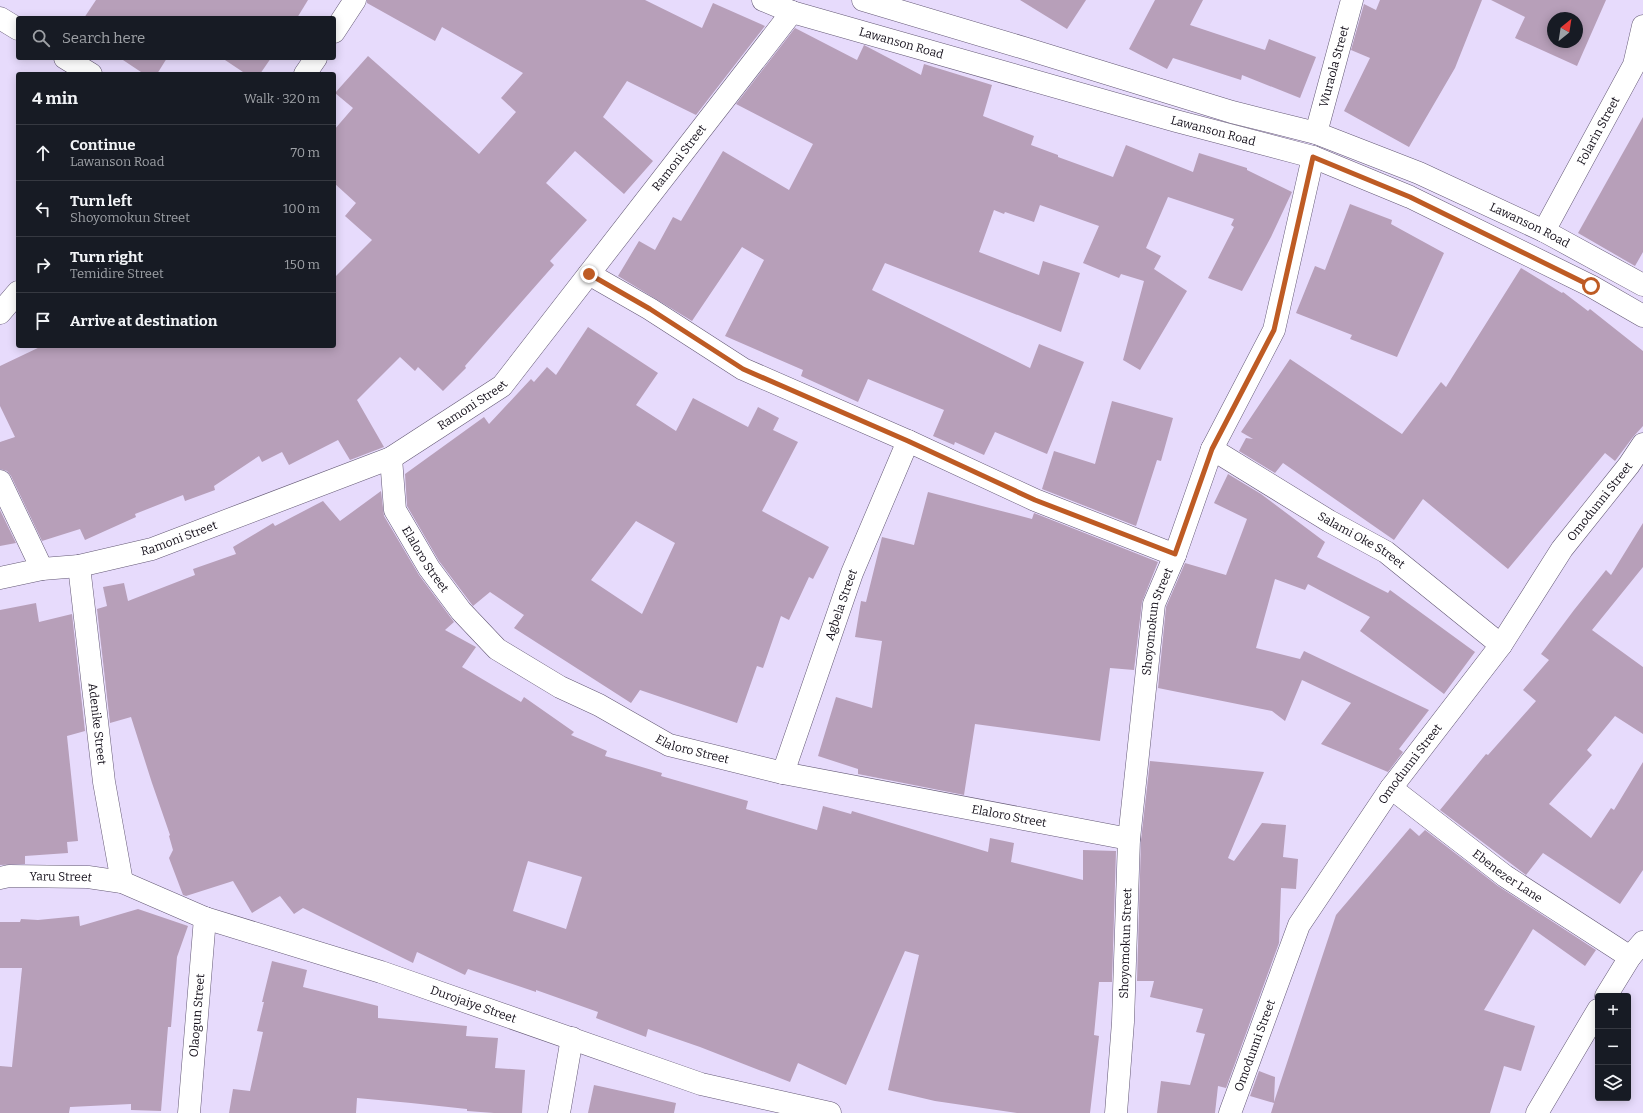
<!DOCTYPE html>
<meta charset="utf-8">
<style>
body{margin:0;font-family:Bitter,serif;background:#242831;color:#f1f3f6}
.controls{position:absolute;right:12px;bottom:12px;display:grid;overflow:hidden;border-radius:4px;box-shadow:0 2px 10px #0003}
.controls button{width:36px;height:36px;display:grid;place-items:center;padding:0;border:0;border-bottom:1px solid #363941;background:#171b24;color:#f1f3f6;font:20px sans-serif}
.compass{position:absolute;left:1547px;top:12px;width:36px;height:36px;border-radius:50%;background:#171b24;box-shadow:0 2px 10px #0003;rotate:30deg}
.stop{position:absolute;width:12px;height:12px;margin:-9px;border:3px solid #be5b24;border-radius:50%;background:#fff}
.stop.end{background:#be5b24;border-color:#fff;box-shadow:0 1px 4px #0008}
.list{margin:0;padding:0;list-style:none}
h2{display:flex;justify-content:space-between;align-items:center;height:52px;margin:0;padding:0 16px;font-size:17px}
h2 small{font-size:13px;font-weight:400;color:#9ea1a6}
.list li{display:grid;grid-template-columns:26px 1fr auto;gap:12px;align-items:center;box-sizing:border-box;height:56px;padding:0 16px;border-top:1px solid #363941}
.list b{display:block;font-size:15px;white-space:nowrap}
.list p{margin:0;font-size:13px;white-space:nowrap;color:#9ea1a6}
.list em{font-size:13px;font-style:normal;color:#9ea1a6}
.icon{flex:none;width:22px;height:22px;fill:none;stroke:currentColor;stroke-width:2;stroke-linecap:round;stroke-linejoin:round}
.map{position:relative;flex:none;width:1643px;height:1113px;overflow:hidden}
.search{position:absolute;background:#171b24;box-shadow:0 2px 10px #0003;left:16px;top:16px;width:320px;height:44px;display:flex;align-items:center;gap:10px;box-sizing:border-box;padding:0 14px;border-radius:4px;color:#9ea1a6;font-size:15px}
.panel{position:absolute;background:#171b24;box-shadow:0 2px 10px #0003;left:16px;top:72px;width:320px;height:276px;border-radius:4px}
.map>svg:first-child{display:block}
</style>
<div class="map">
<svg width="1643" height="1113" viewBox="0 0 1643 1113">
<rect width="100%" height="100%" fill="#e7dbfc"/>
<!-- building -->
<g fill="#b79fb9" fill-rule="evenodd">
<path d="M96 0H308L297 18H84Z"/>
<path d="M367 0H645L702 28 713 3 765 26 696 115 627 81 603 117 653 161 624 194 575 151 546 183 587 220 550 261 554 265 465 366 466 368 443 391 418 367 415 371 400 357 357 400 384 447 350 460 338 440 289 465 282 452 262 462 259 456 214 486 215 490 185 501 183 495 135 514 136 517 85 540 80 529 42 541 11 476 7 471 0 469V442L15 437 0 406V366L42 346H334V278L372 240 345 216 356 203 334 183V130L353 108 335 93 368 56 479 154 516 112 501 98 523 73 442 27 435 41 367 3Z"/>
<path d="M1020 0H1086L1067 29Z"/>
<path d="M1155 0H1203L1190 25 1265 50 1269 39 1316 57 1300 98 1242 75 1241 80 1173 58 1167 69 1129 49Z"/>
<path d="M1380 0H1482L1455 68 1409 147 1344 111 1370 58 1351 50 1364 4 1376 10Z"/>
<path d="M1491 0H1606L1577 66 1515 38 1525 17ZM1553 18H1577V42H1553Z"/>
<path d="M795 28 857 60 864 45 921 75 924 64 992 85 983 116 1034 136 1031 145 1058 155V157L1113 177 1126 145 1193 172 1199 153 1247 168V170L1292 192 1271 237 1242 291 1208 278 1234 227 1231 225 1234 219 1168 197 1146 248 1161 256 1154 269 1187 291 1140 370 1123 360 1144 281 1121 274 1119 278 1083 263 1099 226 1040 205 1034 222 1005 212 1004 214 994 210 979 252 1039 275 1043 261 1080 273 1061 332 885 263 872 290 1030 368 1039 344 1084 362 1047 454 995 432 984 455 955 442 954 445 933 436 944 410 868 379 858 402 801 376 803 370 725 336 764 260 742 247 692 321 618 276 639 241 655 250 673 217 681 221 723 151 789 190 813 144 736 104Z"/>
<path d="M120 58H167L157 74H144Z"/>
<path d="M222 58H271L260 74H246Z"/>
<path d="M1643 117V252L1635 266 1578 233Z"/>
<path d="M1350 204 1392 220 1391 224 1444 253 1397 357 1350 339 1352 335 1296 313 1315 266 1325 270Z"/>
<path d="M1521 268 1562 293 1563 292 1588 311 1590 309 1643 351V426L1633 437 1615 461 1605 453 1508 569 1423 499 1394 540 1283 463 1275 473 1239 451 1246 438 1253 439 1241 432 1290 359 1402 434 1441 382 1446 387Z"/>
<path d="M588 327 658 373 636 405 676 431 693 398 748 427 758 407 779 418 773 430 798 442 762 511 829 547 813 579 809 577 789 620 781 616 763 668 757 666 737 723 640 690 631 703 514 628 524 615 490 592 473 606 439 561 407 506 405 474 484 417 489 424 531 379 534 382 547 367 556 375ZM636 521 675 543 642 614 591 580Z"/>
<path d="M1112 401 1173 418 1161 461 1157 460 1136 526 1042 489 1054 451 1095 464Z"/>
<path d="M1228 474 1261 494 1325 542 1317 557 1388 593 1390 590 1475 652 1444 694 1360 631 1370 617 1308 584 1305 590 1275 579 1256 648 1300 659 1304 651 1429 710 1399 749 1403 752 1388 772 1321 744 1351 703 1302 680 1285 721 1272 711 1158 688 1166 607 1185 563 1226 575 1247 519 1214 503Z"/>
<path d="M381 491 384 516 419 575 454 622 445 630 476 647 462 667 521 702 524 697 574 732 571 735 607 751 605 756 662 773 661 776 748 801 746 809 817 830 823 806 851 814 852 811 988 852 990 838 1014 843 1011 862 1083 880V850L1116 851 1112 982H1099L1094 1035 1099 1036 1090 1113H1017L935 1101 888 1090 919 955 905 951 846 1085 798 1063 790 1082 700 1047 648 1029 646 1037 596 1018 598 1012 536 990V992L468 969 465 975 417 952 413 963 303 908 294 914 280 896 252 913 233 881 186 896 183 895 169 858 173 850 169 836 170 835 152 783 131 717 110 723 97 609 107 606 103 587 124 583 128 601 195 575 193 569 236 554 233 547 273 523 275 526 323 501 340 521ZM528 861 582 877 566 929 513 911Z"/>
<path d="M928 492 1032 519 1034 513 1158 562 1142 602 1134 670 1110 668 1100 741 975 724 964 795 858 774V769L818 756 836 697 872 708 882 641 855 637 861 601 866 602 882 537 914 545Z"/>
<path d="M0 510 16 543 0 546Z"/>
<path d="M1643 523V567L1592 630 1643 667V734L1615 716 1587 750 1592 755 1549 804 1591 838 1611 808 1614 810 1643 762V870L1620 904 1543 853 1526 875 1440 810 1486 754 1488 755 1536 701 1523 690 1549 660 1541 654 1574 610 1606 570 1611 575Z"/>
<path d="M36 603 39 622 72 614 85 731 67 736 78 841 67 842 68 853 25 856V864L0 865V610Z"/>
<path d="M1150 761 1264 772 1228 858 1234 861 1262 823 1286 825 1283 857 1298 859 1296 889 1281 888 1279 943 1226 1088 1218 1086 1215 1113H1157L1161 1081 1190 1085 1205 1034 1196 1032 1203 1009 1150 997 1154 981H1137L1141 840Z"/>
<path d="M1410 828 1419 836 1425 830 1498 886 1596 950 1585 966 1533 929 1484 1010 1535 1026 1521 1071 1504 1066 1490 1113H1271L1274 1103 1250 1096 1259 1071 1275 1077 1274 1102 1336 915Z"/>
<path d="M138 909 188 926 177 957 171 1027H168L161 1111 131 1110V1104L70 1107 69 1113H0V1066L12 1067 22 968H0V922H20L21 919 38 920 79 916 80 926Z"/>
<path d="M272 961 307 970 303 987 378 1006V1018L467 1026 466 1036 498 1038 495 1068 525 1070 522 1113H494L467 1111V1109L411 1103 357 1098 356 1113H229L233 1089 250 1091 263 1032 257 1031 264 1002H262Z"/>
<path d="M594 1085 676 1103 674 1113H588Z"/>
</g>
<g fill="none" stroke-linecap="round" stroke-linejoin="round">
<!-- street casing -->
<g stroke="#645975" stroke-width="23">
<g id="street">
<path d="M0 18 18 29"/>
<path d="M334 32 355 0"/>
<path d="M65 58 91 74"/>
<path d="M305 74 316 58"/>
<path id="s1" d="M1316 133 1352 0"/>
<path id="s2" d="M1544 231 1634 65 1643 26"/>
<path d="M589 274 650 309 743 369 908 441 1035 500 1175 555"/>
<path d="M0 313 18 292"/>
<path id="s3" d="M1212 449 1329 521 1386 552 1501 645"/>
<path id="s4" d="M391 458 395 510 429 568 461 611 497 649 560 687 599 705 669 745 783 773 1129 839"/>
<path d="M0 481 42 569"/>
<path id="s5" d="M79 566 104 782 122 882"/>
<path id="s6" d="M0 578 42 569 79 566 152 549 391 458 502 386 792 12"/>
<path id="s7" d="M783 773 852 573 908 441"/>
<path id="s8" d="M1391 788 1505 876 1630 957"/>
<path id="s9" d="M0 878 9 876 88 877 122 882 205 918 381 972 701 1084 830 1113"/>
<path d="M1606 996 1630 957 1643 942"/>
<path id="s10" d="M189 1113 205 918"/>
<path d="M559 1113 572 1038"/>
<path id="s11" d="M1116 1113 1123 1022 1129 839 1154 604 1175 555 1212 449 1274 330 1313 157"/>
<path id="s12" d="M1230 1113 1299 925 1391 788 1501 645 1562 549 1629 465 1643 444"/>
<path d="M1537 1113 1598 1010"/>
</g>
</g>
<!-- secondary casing -->
<g stroke="#645975" stroke-width="23">
<g id="secondary">
<path id="s13" d="M763 0 792 12 894 41 1176 121 1313 157 1410 197 1591 286 1643 316"/>
<path id="s14" d="M863 0 1024 48 1232 112 1316 133 1419 173 1544 231 1643 285"/>
</g>
</g>
<!-- street -->
<use href="#street" stroke="#fff" stroke-width="22"/>
<!-- secondary -->
<use href="#secondary" stroke="#fff" stroke-width="22"/>
</g>
<g fill="none" stroke-linecap="round" stroke-linejoin="round">
<!-- route -->
<path stroke="#be5b24" stroke-width="5" d="M589 274 650 309 743 369 908 441 1035 500 1175 554 1212 449 1274 330 1313 157 1410 197 1591 286"/>
</g>
<g text-anchor="middle" dominant-baseline="central" stroke-width="4" stroke-linejoin="round" paint-order="stroke">
<!-- street labels -->
<g font-size="12" fill="#15101b" stroke="#fff">
<text stroke="none"><textPath href="#s13" startOffset="145">Lawanson Road</textPath></text>
<text stroke="none"><textPath href="#s1" startOffset="69">Wuraola Street</textPath></text>
<text stroke="none"><textPath href="#s2" startOffset="114">Folarin Street</textPath></text>
<text stroke="none"><textPath href="#s13" startOffset="469">Lawanson Road</textPath></text>
<text stroke="none"><textPath href="#s6" startOffset="832">Ramoni Street</textPath></text>
<text stroke="none"><textPath href="#s14" startOffset="705">Lawanson Road</textPath></text>
<text stroke="none"><textPath href="#s6" startOffset="508">Ramoni Street</textPath></text>
<text stroke="none"><textPath href="#s12" startOffset="720">Omodunni Street</textPath></text>
<text stroke="none"><textPath href="#s6" startOffset="184">Ramoni Street</textPath></text>
<text stroke="none"><textPath href="#s3" startOffset="175">Salami Oke Street</textPath></text>
<text stroke="none"><textPath href="#s4" startOffset="110">Elaloro Street</textPath></text>
<text stroke="none"><textPath href="#s7" startOffset="178">Agbela Street</textPath></text>
<text stroke="none"><textPath href="#s11" startOffset="494">Shoyomokun Street</textPath></text>
<text stroke="none"><textPath href="#s5" startOffset="159">Adenike Street</textPath></text>
<text stroke="none"><textPath href="#s4" startOffset="446">Elaloro Street</textPath></text>
<text stroke="none"><textPath href="#s12" startOffset="396">Omodunni Street</textPath></text>
<text stroke="none"><textPath href="#s4" startOffset="770">Elaloro Street</textPath></text>
<text stroke="none"><textPath href="#s8" startOffset="146">Ebenezer Lane</textPath></text>
<text stroke="none"><textPath href="#s9" startOffset="61">Yaru Street</textPath></text>
<text stroke="none"><textPath href="#s11" startOffset="170">Shoyomokun Street</textPath></text>
<text stroke="none"><textPath href="#s9" startOffset="495">Durojaiye Street</textPath></text>
<text stroke="none"><textPath href="#s10" startOffset="98">Olaogun Street</textPath></text>
<text stroke="none"><textPath href="#s12" startOffset="72">Omodunni Street</textPath></text>
</g>
</g>
</svg>
<div class="controls">
<button>+</button>
<button>−</button>
<button><svg class="icon" aria-label="layers" viewBox="0 0 24 24"><path d="M12 4l9 5-9 5-9-5zM3 14l9 5 9-5"/></svg></button>
</div>
<svg class="compass" viewBox="-18 -18 36 36"><path d="M0-13l5 13h-10z" fill="#e53935"/><path d="M0 13l5-13h-10z" fill="#9ea1a6"/></svg>
<div class="stop" style="left:1591px;top:286px"></div>
<div class="stop end" style="left:589px;top:274px"></div>
<div class="search"><svg class="icon" aria-label="search" viewBox="0 0 24 24"><circle cx="10" cy="10" r="6"/><path d="M15 15l6 6"/></svg>Search here</div>
<section class="panel">
<h2>4 min<small>Walk · 320 m</small></h2>
<ul class="list">
<li><svg class="icon" aria-label="ahead" viewBox="0 0 24 24"><path d="M12 20V5M6 11l6-6 6 6"/></svg><div><b>Continue</b><p>Lawanson Road</p></div><em>70 m</em></li>
<li><svg class="icon" aria-label="left" viewBox="0 0 24 24"><path d="M17 20v-9H6M10 6l-5 5 5 5"/></svg><div><b>Turn left</b><p>Shoyomokun Street</p></div><em>100 m</em></li>
<li><svg class="icon" aria-label="right" viewBox="0 0 24 24"><path d="M7 20v-9h11M14 6l5 5-5 5"/></svg><div><b>Turn right</b><p>Temidire Street</p></div><em>150 m</em></li>
<li><svg class="icon" aria-label="arrive" viewBox="0 0 24 24"><path d="M6 21V4h12l-3 4 3 4H6"/></svg><div><b>Arrive at destination</b></div></li>
</ul>
</section>
</div>
